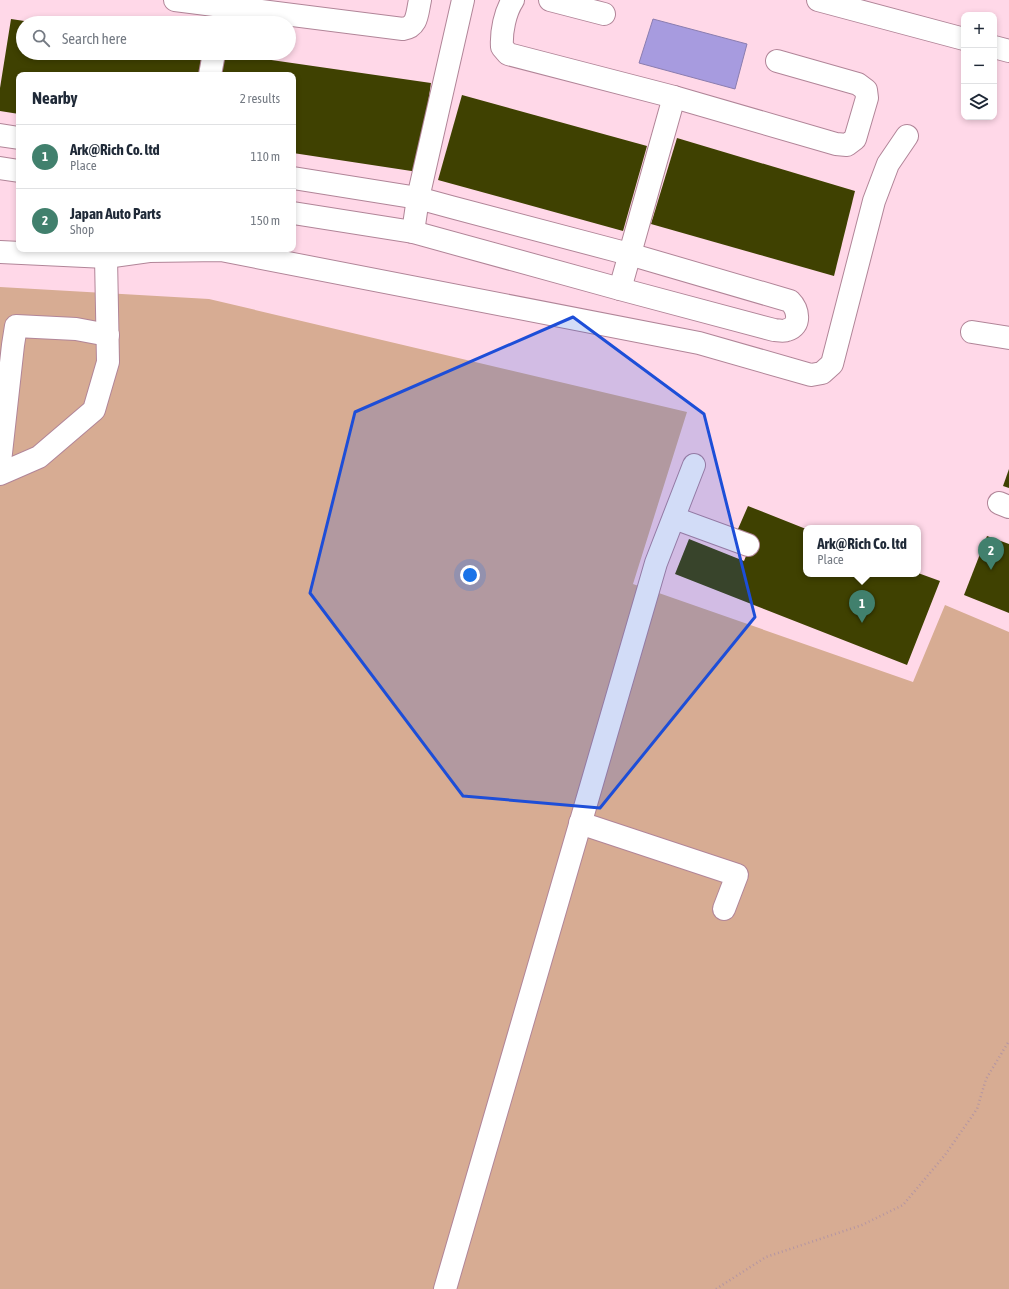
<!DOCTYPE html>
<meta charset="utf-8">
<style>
body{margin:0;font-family:"Asap Condensed",sans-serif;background:#f6f6f7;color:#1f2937}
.controls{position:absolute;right:12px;top:12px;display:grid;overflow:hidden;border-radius:8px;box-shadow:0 2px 6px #0003}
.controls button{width:36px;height:36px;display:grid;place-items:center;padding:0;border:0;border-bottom:1px solid #e0e1e3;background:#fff;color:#1f2937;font:20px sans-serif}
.you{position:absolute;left:470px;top:575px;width:14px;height:14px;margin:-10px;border:3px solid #fff;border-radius:50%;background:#1a73e8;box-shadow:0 0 0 6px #1a73e833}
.badge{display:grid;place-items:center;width:26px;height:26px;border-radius:50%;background:#41806d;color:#fff;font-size:13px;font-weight:700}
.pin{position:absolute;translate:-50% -33px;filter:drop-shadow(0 1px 2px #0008)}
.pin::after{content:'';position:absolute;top:21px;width:14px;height:12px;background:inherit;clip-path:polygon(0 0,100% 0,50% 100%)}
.popup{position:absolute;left:803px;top:525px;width:118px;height:52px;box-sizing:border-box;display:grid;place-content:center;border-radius:8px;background:#fff;filter:drop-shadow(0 1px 3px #0005);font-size:13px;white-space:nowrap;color:#747a83}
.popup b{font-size:15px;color:#1f2937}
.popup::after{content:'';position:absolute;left:50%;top:100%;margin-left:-8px;border:8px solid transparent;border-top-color:#fff}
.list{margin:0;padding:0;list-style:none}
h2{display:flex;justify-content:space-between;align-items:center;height:52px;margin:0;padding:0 16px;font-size:17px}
h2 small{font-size:13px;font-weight:400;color:#747a83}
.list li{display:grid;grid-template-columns:26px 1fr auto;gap:12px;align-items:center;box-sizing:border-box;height:64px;padding:0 16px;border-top:1px solid #e0e1e3}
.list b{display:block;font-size:15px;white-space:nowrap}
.list p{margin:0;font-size:13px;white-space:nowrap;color:#747a83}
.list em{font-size:13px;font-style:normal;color:#747a83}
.icon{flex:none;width:22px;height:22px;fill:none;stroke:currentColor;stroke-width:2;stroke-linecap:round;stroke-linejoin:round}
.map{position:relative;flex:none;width:1009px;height:1289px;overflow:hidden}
.search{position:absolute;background:#fff;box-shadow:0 2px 6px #0003;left:16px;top:16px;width:280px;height:44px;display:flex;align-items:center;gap:10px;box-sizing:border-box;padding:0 14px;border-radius:22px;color:#747a83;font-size:15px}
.panel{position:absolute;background:#fff;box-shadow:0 2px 6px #0003;left:16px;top:72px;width:280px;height:180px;border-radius:8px}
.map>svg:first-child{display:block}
</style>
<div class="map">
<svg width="1009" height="1289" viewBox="0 0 1009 1289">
<rect width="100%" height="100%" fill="#ffd8e8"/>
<!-- green -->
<path fill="#d7ac93" d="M0 287 209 299 687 412 633 584 913 682 945 605 1009 632V1289H0Z"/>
<!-- water -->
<path fill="#a79bdf" stroke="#8b7daf" d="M653 19 747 44 735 89 639 63Z"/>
<!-- building -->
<g fill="#3f4101">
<path d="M11 19 31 22 23 23V53H202L199 75H19V114L0 111V88Z"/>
<path d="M222 53 431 83 418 172 293 153V75H219Z"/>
<path d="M462 95 647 146 623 231 438 180Z"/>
<path d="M677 138 855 191 834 276 651 224Z"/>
<path d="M1009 469V488L1003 486Z"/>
<path d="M748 506 806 529V574H918V573L940 581 907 665 675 574 689 539 744 561 754 536 738 529Z"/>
<path d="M987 536 1009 544V613L964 595Z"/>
</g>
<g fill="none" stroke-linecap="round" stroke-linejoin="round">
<!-- minor casing -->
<g stroke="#b18598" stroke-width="24">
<g id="minor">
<path d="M175 0 403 29C418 27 417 13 420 0"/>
<path d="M513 0C505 12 501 32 502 47L508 54 674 97 836 144 847 145 855 139 867 98 866 90 858 84 777 61"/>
<path d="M550 0 604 14"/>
<path d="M818 0 964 39"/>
<path d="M994 47 1009 51"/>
<path d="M210 75 214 53"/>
<path d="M0 135 19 138"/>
<path d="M0 168 19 171"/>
<path d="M293 178 418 198 451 207 629 254 790 301C798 309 802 326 787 330 783 332 778 330 774 330L620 289 413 232 293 213"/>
<path d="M413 232 418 198 463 0"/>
<path d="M0 252 106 257 149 251 221 250 699 343 811 375 822 373 832 364 874 201 888 164 907 136"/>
<path d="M620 289 674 97"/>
<path d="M972 332 1009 338"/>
<path d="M0 462 13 345 16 326 76 329 108 335"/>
<path d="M0 474 39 457 94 410 108 362 106 257"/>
<path d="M999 503 1009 507"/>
<path d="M674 518 748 545"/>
<path d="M580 823 737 875 724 909"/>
<path d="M445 1289 656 563 694 465"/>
</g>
</g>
<!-- path -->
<path stroke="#b495a2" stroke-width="2.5" stroke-dasharray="1 3" stroke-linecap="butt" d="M716 1289 766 1257 862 1225 903 1205 945 1155 977 1109 986 1079 1009 1041"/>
<!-- minor -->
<use href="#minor" stroke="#fff" stroke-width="22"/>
</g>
<!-- marked area -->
<path fill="#1d4ed8" fill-opacity="0.2" stroke="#1d4ed8" stroke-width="3" stroke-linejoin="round" d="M573 317 704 414 755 617 600 808 463 796 310 593 355 412Z"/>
</svg>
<div class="controls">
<button>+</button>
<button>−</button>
<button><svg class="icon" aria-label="layers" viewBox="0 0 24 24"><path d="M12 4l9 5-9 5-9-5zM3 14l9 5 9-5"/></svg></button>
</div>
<div class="you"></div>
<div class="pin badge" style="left:862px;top:623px">1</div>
<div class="popup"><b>Ark@Rich Co. ltd</b>Place</div>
<div class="pin badge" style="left:991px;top:570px">2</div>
<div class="search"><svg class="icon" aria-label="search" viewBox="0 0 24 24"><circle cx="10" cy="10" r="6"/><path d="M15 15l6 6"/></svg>Search here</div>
<section class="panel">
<h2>Nearby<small>2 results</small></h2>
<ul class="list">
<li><span class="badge">1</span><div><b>Ark@Rich Co. ltd</b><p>Place</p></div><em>110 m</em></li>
<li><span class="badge">2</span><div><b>Japan Auto Parts</b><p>Shop</p></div><em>150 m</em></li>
</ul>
</section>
</div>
